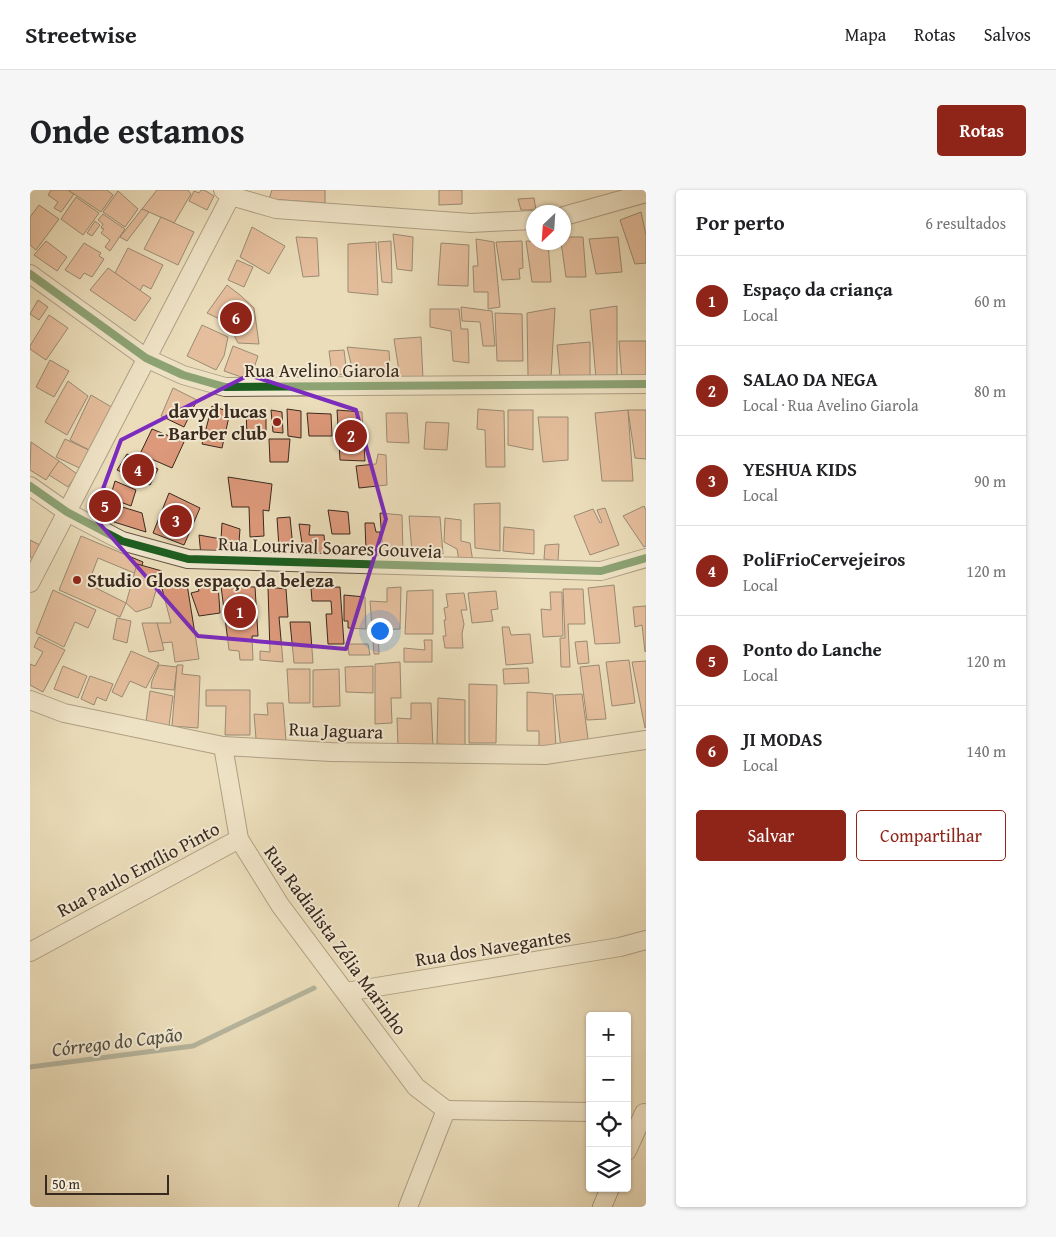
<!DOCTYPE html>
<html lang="pt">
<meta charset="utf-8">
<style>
body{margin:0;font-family:"Gentium Book Plus",serif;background:#f6f6f6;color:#202124}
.controls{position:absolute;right:15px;bottom:15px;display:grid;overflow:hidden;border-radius:5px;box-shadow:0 1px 4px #0004}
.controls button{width:45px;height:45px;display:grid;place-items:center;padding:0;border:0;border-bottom:1px solid #e0e0e0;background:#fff;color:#202124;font:25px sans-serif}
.compass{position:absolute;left:496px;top:15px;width:45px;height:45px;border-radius:50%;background:#fff;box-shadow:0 1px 4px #0004;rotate:205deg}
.scale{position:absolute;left:15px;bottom:12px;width:124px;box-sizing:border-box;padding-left:5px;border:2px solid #39291e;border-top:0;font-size:14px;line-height:18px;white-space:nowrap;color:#39291e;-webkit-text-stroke:4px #f2e9d2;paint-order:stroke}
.you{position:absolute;left:349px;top:440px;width:18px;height:18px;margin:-12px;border:4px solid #fff;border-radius:50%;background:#1a73e8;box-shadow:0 0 0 8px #1a73e833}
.badge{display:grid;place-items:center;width:32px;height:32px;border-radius:50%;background:#8f2418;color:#fff;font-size:16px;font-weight:700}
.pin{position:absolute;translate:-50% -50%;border:2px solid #fff;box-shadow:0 1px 5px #0006}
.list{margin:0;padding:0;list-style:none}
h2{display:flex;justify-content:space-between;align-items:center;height:65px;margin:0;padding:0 20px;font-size:21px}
h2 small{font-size:16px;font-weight:400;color:#757577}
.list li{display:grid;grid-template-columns:32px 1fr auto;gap:15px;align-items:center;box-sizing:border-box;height:90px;padding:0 20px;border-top:1px solid #e0e0e0}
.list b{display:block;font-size:19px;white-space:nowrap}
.list p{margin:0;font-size:16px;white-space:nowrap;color:#757577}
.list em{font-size:16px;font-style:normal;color:#757577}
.actions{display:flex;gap:10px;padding:15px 20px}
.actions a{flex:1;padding:11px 0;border:1px solid #8f2418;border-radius:5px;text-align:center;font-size:18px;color:#8f2418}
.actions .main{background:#8f2418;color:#fff}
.icon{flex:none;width:28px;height:28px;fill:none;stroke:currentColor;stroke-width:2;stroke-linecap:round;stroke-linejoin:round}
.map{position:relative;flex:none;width:616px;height:1017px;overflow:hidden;border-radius:5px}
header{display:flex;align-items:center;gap:30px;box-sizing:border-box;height:70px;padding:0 25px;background:#fff;border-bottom:1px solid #e0e0e0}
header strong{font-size:24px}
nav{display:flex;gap:28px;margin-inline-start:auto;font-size:18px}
.intro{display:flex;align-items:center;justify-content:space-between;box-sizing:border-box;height:120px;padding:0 30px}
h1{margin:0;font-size:35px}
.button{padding:12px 22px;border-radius:5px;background:#8f2418;color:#fff;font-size:18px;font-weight:700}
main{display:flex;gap:30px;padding:0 30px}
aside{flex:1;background:#fff;border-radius:5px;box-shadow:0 1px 4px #0004}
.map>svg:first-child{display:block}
</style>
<header>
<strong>Streetwise</strong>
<nav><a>Mapa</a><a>Rotas</a><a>Salvos</a></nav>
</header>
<div class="intro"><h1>Onde estamos</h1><a class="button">Rotas</a></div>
<main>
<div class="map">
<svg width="616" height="1017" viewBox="0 0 616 1017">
<rect width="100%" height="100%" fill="#ebddba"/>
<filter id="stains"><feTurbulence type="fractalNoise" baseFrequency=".004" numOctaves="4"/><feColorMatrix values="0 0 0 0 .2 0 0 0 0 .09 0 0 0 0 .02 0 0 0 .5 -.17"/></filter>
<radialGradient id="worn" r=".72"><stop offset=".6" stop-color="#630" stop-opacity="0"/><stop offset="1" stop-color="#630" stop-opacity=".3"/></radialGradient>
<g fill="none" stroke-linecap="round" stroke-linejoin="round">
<!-- stream -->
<path stroke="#728177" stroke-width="5" d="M0 877 163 856 284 798"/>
</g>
<!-- building -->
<g fill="#dd997b" stroke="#39291e">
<path d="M21 0H38L44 4 31 22 24 18 28 12 18 5Z"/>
<path d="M38 0H77L83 5 71 22Z"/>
<path d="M127 0H158L161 4 144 33 112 19Z"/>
<path d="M171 0H174L184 6 177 20 159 11 164 1 169 3Z"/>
<path d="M242 0H295V13L239 9Z"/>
<path d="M409 0H432V14L409 15Z"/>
<path d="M88 1 108 19 95 37 73 22Z"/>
<path d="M46 7 69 23 53 45 31 29Z"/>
<path d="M504 8 506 20H491L488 9Z"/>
<path d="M9 15 29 29 6 60 0 55V27Z"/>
<path d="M112 19 119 22 97 51 90 47Z"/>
<path d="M611 22 616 45V73L605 74 590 30Z"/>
<path d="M73 24 95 39 80 61 75 57 80 50 71 43 74 39 71 38 73 34 68 30Z"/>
<path d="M131 27 164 42 148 75 114 59Z"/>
<path d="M65 31 70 35 62 46 57 43Z"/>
<path d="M222 37 255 56 239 84 210 67Z"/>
<path d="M363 44 383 47 382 81 367 79Z"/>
<path d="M266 47 287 48 289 86 273 87Z"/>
<path d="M534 47H553L556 87H536L531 52H534Z"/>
<path d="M588 47 592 82 566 84 559 49Z"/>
<path d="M446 49 464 52 470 117 458 119V102H444L443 76H448Z"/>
<path d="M16 51 37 67 27 81 4 65Z"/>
<path d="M361 51 362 93 352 92 348 52Z"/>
<path d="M492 51 493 78 489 79 490 89 472 90 466 52Z"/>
<path d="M496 51 518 52 521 92H502Z"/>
<path d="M346 52 348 105 318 102V54Z"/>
<path d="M54 53 71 63 69 66 74 69 62 87 54 83 50 89 35 80Z"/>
<path d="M411 53 439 55 438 96 408 95Z"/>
<path d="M98 58 133 75 121 99 113 95 110 101 85 83Z"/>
<path d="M207 70 223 77 214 97 198 90Z"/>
<path d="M78 78 121 108 105 131 60 100Z"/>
<path d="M197 95 210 105 224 118 229 154 208 153 198 133 177 123Z"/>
<path d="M8 110 18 117 9 130 0 124Z"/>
<path d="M587 116V191L566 189 560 120Z"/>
<path d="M431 117 462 121 465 156H453L450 132 432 131Z"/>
<path d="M525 118 521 188 498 187 497 123Z"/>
<path d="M400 119H429L431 139H438L439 173 423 171 421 141 400 137Z"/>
<path d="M465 123 492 124 493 171H467Z"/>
<path d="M19 125 38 138 16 170 0 159V156Z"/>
<path d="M172 135 198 147 194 166 186 180 157 166Z"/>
<path d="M391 147 393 189 370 188 364 149Z"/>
<path d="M589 151H616V190H592Z"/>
<path d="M560 152V188L530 187 527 155Z"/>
<path d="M203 156 228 166 220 190 194 181Z"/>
<path d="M317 157 359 161 361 189 325 190Z"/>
<path d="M314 160 317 185 302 184 299 161Z"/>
<path d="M20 170 39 181 24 207 6 197Z"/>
<path d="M38 191 58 206 37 245 15 232Z"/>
<path d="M143 198 167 210 154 237 131 226Z"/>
<path d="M61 205 85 219 65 263 40 250Z"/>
<path d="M182 216 200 222 192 258 172 254Z"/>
<path d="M257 219 271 221V248L258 246Z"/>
<path d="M448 219 474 221 475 277H456L455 240 447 239Z"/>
<path d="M216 220 236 222V247L217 245Z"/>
<path d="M241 220 252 222 253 243 243 242Z"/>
<path d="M307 220 332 222 335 271 310 270Z"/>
<path d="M478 220H503V260L478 255Z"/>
<path d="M598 220 603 291H572L565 223Z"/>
<path d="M598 220H616V269L605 268Z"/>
<path d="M277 223 301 224 302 246H279Z"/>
<path d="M356 223H377L379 253 357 252Z"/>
<path d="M508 227H538V270L513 272Z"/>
<path d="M396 232 419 233 417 260 394 259Z"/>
<path d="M122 239 154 252 142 278 110 264Z"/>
<path d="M35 249 65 263 56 281 26 267Z"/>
<path d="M239 249H260L258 272H240Z"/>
<path d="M1 252 29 271 16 290 0 280Z"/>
<path d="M97 264 128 279 120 295 87 280Z"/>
<path d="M348 264 356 265 357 295 329 298 326 276 346 274Z"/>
<path d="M29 271 47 284 38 297 19 285Z"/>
<path d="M198 287 242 294 239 321 233 320 234 346 220 347 219 317H202Z"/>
<path d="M85 291 106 300 101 316 80 308Z"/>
<path d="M139 303 170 318 154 355 123 343Z"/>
<path d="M70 304 88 313 81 328 62 318Z"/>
<path d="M470 313V361L445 358 444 314Z"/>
<path d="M89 316 112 323 116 342 84 332Z"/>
<path d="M614 316 616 320V356L614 357 593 326Z"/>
<path d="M575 318 589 355 560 365 544 326 563 319 570 333 572 332 567 320Z"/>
<path d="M298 320 318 322 320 344H302Z"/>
<path d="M350 323 372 325 373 364H353Z"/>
<path d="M379 326 410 327 413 364 382 362Z"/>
<path d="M260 327 263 358 249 357 247 328Z"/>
<path d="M415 328 431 330V351L440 353 443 372 429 371 427 359 414 352Z"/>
<path d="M192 333 210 339 208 365 171 366 169 345 191 349Z"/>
<path d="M335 333H344L346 342H350L349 362 336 361Z"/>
<path d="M269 334 280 335 279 345H294L296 367 274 366Z"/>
<path d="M474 337 504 340V364L473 361Z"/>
<path d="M51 346 113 372 109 385 68 368 58 394 96 413 90 427 29 400Z"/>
<path d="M0 350 12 356 6 370 0 367Z"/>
<path d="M529 354 528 371 514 369 515 355Z"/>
<path d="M107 374 132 381 121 417 106 422 96 413Z"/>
<path d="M156 388 169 469 145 472 142 452 132 453 127 433H141L130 391Z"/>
<path d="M167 392 188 394 190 423 169 426 161 403 169 401Z"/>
<path d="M584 395 590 453 565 454 558 398Z"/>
<path d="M191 396 225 397 228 446H222L223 470H210L209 461 199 460Z"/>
<path d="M238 397 256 399 258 427H249L253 472 230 470V461L240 462Z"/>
<path d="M310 397 314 454H298L296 424H302L301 411H282L281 398Z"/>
<path d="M371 397 370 439 348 440 349 464H344L340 411 357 412V398Z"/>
<path d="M533 399H553L555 434H538L540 477H531L530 448H535Z"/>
<path d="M23 400 66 420 58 438 45 432 34 457 6 443Z"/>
<path d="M403 400V444H375L377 401Z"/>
<path d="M466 401 468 419 461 420 463 431 442 433 438 403Z"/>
<path d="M520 402H532L533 446 513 447 511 419 521 420Z"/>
<path d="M434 403 437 420H431L434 434 432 444 433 458H415L413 446H416L414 430H416L414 418 418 417 416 404Z"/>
<path d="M314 405 335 407 336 439 318 438V431H314Z"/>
<path d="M616 416V461L615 462 612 435 605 437 603 417Z"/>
<path d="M87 428 101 431 97 453 83 449Z"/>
<path d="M260 432H280L283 473H264Z"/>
<path d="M112 433H127L134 460 119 462Z"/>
<path d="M472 437H479L481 445 500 444 503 473 476 475Z"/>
<path d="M9 447 35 460 13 502 0 495V474L5 476 13 462 4 457Z"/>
<path d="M394 450H402V472H374V458L395 460Z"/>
<path d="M557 451 559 473 548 474 545 452Z"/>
<path d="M318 454H338L340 465H319Z"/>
<path d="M101 461 129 473 116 498 100 491 92 507 82 502Z"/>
<path d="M599 470 605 513 582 516 576 472Z"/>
<path d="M616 471V537L615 538 602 472Z"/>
<path d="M370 472 371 508H361L362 533 345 534V474Z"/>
<path d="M129 475 147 477 144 500 121 498 122 491Z"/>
<path d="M147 475H153L152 484 170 486 168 538 142 536Z"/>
<path d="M569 475 576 529 557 530 550 477Z"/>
<path d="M33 476 57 486 48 508 24 499Z"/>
<path d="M343 476V503L316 502 315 477Z"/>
<path d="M498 478 499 493 474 494 473 479Z"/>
<path d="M257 479H280V513H259Z"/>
<path d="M309 479 310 516 283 517V480Z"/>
<path d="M60 486 83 494 76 511 67 507 64 515 51 509Z"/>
<path d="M439 494 467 495 466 553H439Z"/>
<path d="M176 500H220V545H195L196 516H176Z"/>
<path d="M120 501 143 506 139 536 116 532Z"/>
<path d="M497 502 523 504 526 557 509 556V541H497Z"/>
<path d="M552 504 559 556 531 559 525 505Z"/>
<path d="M408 508 435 510V556L407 554Z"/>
<path d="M237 513H253L256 551 226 549 224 524 238 525Z"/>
<path d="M381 513H401L403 557H368L367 528 381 529Z"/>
</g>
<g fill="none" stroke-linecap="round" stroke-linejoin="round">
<!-- minor casing -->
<g stroke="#665645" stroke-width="20">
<g id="minor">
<path d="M193 0 201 6 246 19 441 33 503 30"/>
<path d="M534 26 616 3"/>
<path d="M0 84 116 168 153 185 195 197 616 194"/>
<path d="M0 296 37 322 92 351 158 369 571 381 616 368"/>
<path d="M0 393 204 0"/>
<path d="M0 510 34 523 193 556 301 562 515 565 616 550"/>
<path d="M193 556 209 649 250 715 386 897 416 920"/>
<path d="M0 762 209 649"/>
<path d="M316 802 590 757 616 750"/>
<path d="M416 920 560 922"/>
<path d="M597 961 614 923"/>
<path d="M378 1017 416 920"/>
<path d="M572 1017 580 998"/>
</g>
</g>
<!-- minor -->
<use href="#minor" stroke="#f2e9d2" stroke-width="18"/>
<!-- cycleway casing -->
<g stroke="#f2e9d2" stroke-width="11">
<g id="cycleway">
<path d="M0 84 116 168 153 185 195 197 616 194"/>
<path d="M0 296 37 322 92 351 158 369 571 381 616 368"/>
</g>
</g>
<!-- cycleway -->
<use href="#cycleway" stroke="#1b5e20" stroke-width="8"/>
</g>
<!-- marked area -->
<path d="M0 0H616V1017H0ZM219 185 326 220 356 329 316 459 168 446 63 326 91 250Z" fill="#ebddba" fill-opacity=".55" fill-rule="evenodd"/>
<path fill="none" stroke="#7b2cbf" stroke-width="4" stroke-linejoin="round" d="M219 185 326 220 356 329 316 459 168 446 63 326 91 250Z"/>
<!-- markers -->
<g fill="#8f2418" stroke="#f2e9d2" stroke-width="2">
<circle cx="247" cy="232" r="5"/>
<circle cx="47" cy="390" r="5"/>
</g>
<g text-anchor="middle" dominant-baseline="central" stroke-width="4" stroke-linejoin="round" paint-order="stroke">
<!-- street labels -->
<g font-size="19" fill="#39291e" stroke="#f2e9d2">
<text x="292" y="180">Rua Avelino Giarola</text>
<text transform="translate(300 357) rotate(2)">Rua Lourival Soares Gouveia</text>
<text transform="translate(306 540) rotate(2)">Rua Jaguara</text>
<text transform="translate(108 679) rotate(-28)">Rua Paulo Emílio Pinto</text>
<text transform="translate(306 750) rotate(54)">Rua Radialista Zélia Marinho</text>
<text transform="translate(463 757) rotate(-9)">Rua dos Navegantes</text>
</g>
<!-- poi labels -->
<g font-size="19" font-weight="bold" fill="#39291e" stroke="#f2e9d2" text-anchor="end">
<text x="237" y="221">davyd lucas<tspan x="237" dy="22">- Barber club</tspan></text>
<text x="57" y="390" text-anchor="start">Studio Gloss espaço da beleza</text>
</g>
<!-- water labels -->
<g font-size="20" font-style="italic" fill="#514e43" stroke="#f2e9d2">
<text transform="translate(87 851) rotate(-7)">Córrego do Capão</text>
</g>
</g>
<rect width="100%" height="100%" filter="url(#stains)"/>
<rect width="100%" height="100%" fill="url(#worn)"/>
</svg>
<div class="controls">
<button>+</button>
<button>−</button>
<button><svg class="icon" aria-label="locate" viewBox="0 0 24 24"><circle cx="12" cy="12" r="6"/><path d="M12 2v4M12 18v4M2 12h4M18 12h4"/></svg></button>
<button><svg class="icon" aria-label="layers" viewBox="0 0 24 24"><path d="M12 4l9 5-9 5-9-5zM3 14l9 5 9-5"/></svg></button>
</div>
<svg class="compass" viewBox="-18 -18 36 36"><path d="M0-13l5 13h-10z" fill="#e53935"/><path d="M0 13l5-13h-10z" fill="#757577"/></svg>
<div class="scale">50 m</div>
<div class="you"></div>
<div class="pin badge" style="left:210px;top:422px">1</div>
<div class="pin badge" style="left:321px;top:246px">2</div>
<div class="pin badge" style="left:146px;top:331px">3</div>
<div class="pin badge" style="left:108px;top:280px">4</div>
<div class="pin badge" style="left:75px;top:316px">5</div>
<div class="pin badge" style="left:206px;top:128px">6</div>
</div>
<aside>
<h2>Por perto<small>6 resultados</small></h2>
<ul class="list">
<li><span class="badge">1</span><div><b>Espaço da criança</b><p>Local</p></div><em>60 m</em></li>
<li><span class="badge">2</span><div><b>SALAO DA NEGA</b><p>Local · Rua Avelino Giarola</p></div><em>80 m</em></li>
<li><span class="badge">3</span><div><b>YESHUA KIDS</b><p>Local</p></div><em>90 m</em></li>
<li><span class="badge">4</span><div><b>PoliFrioCervejeiros</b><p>Local</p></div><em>120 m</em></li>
<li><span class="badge">5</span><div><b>Ponto do Lanche</b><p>Local</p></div><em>120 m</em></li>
<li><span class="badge">6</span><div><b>JI MODAS</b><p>Local</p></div><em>140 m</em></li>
</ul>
<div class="actions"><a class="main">Salvar</a><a>Compartilhar</a></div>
</aside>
</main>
